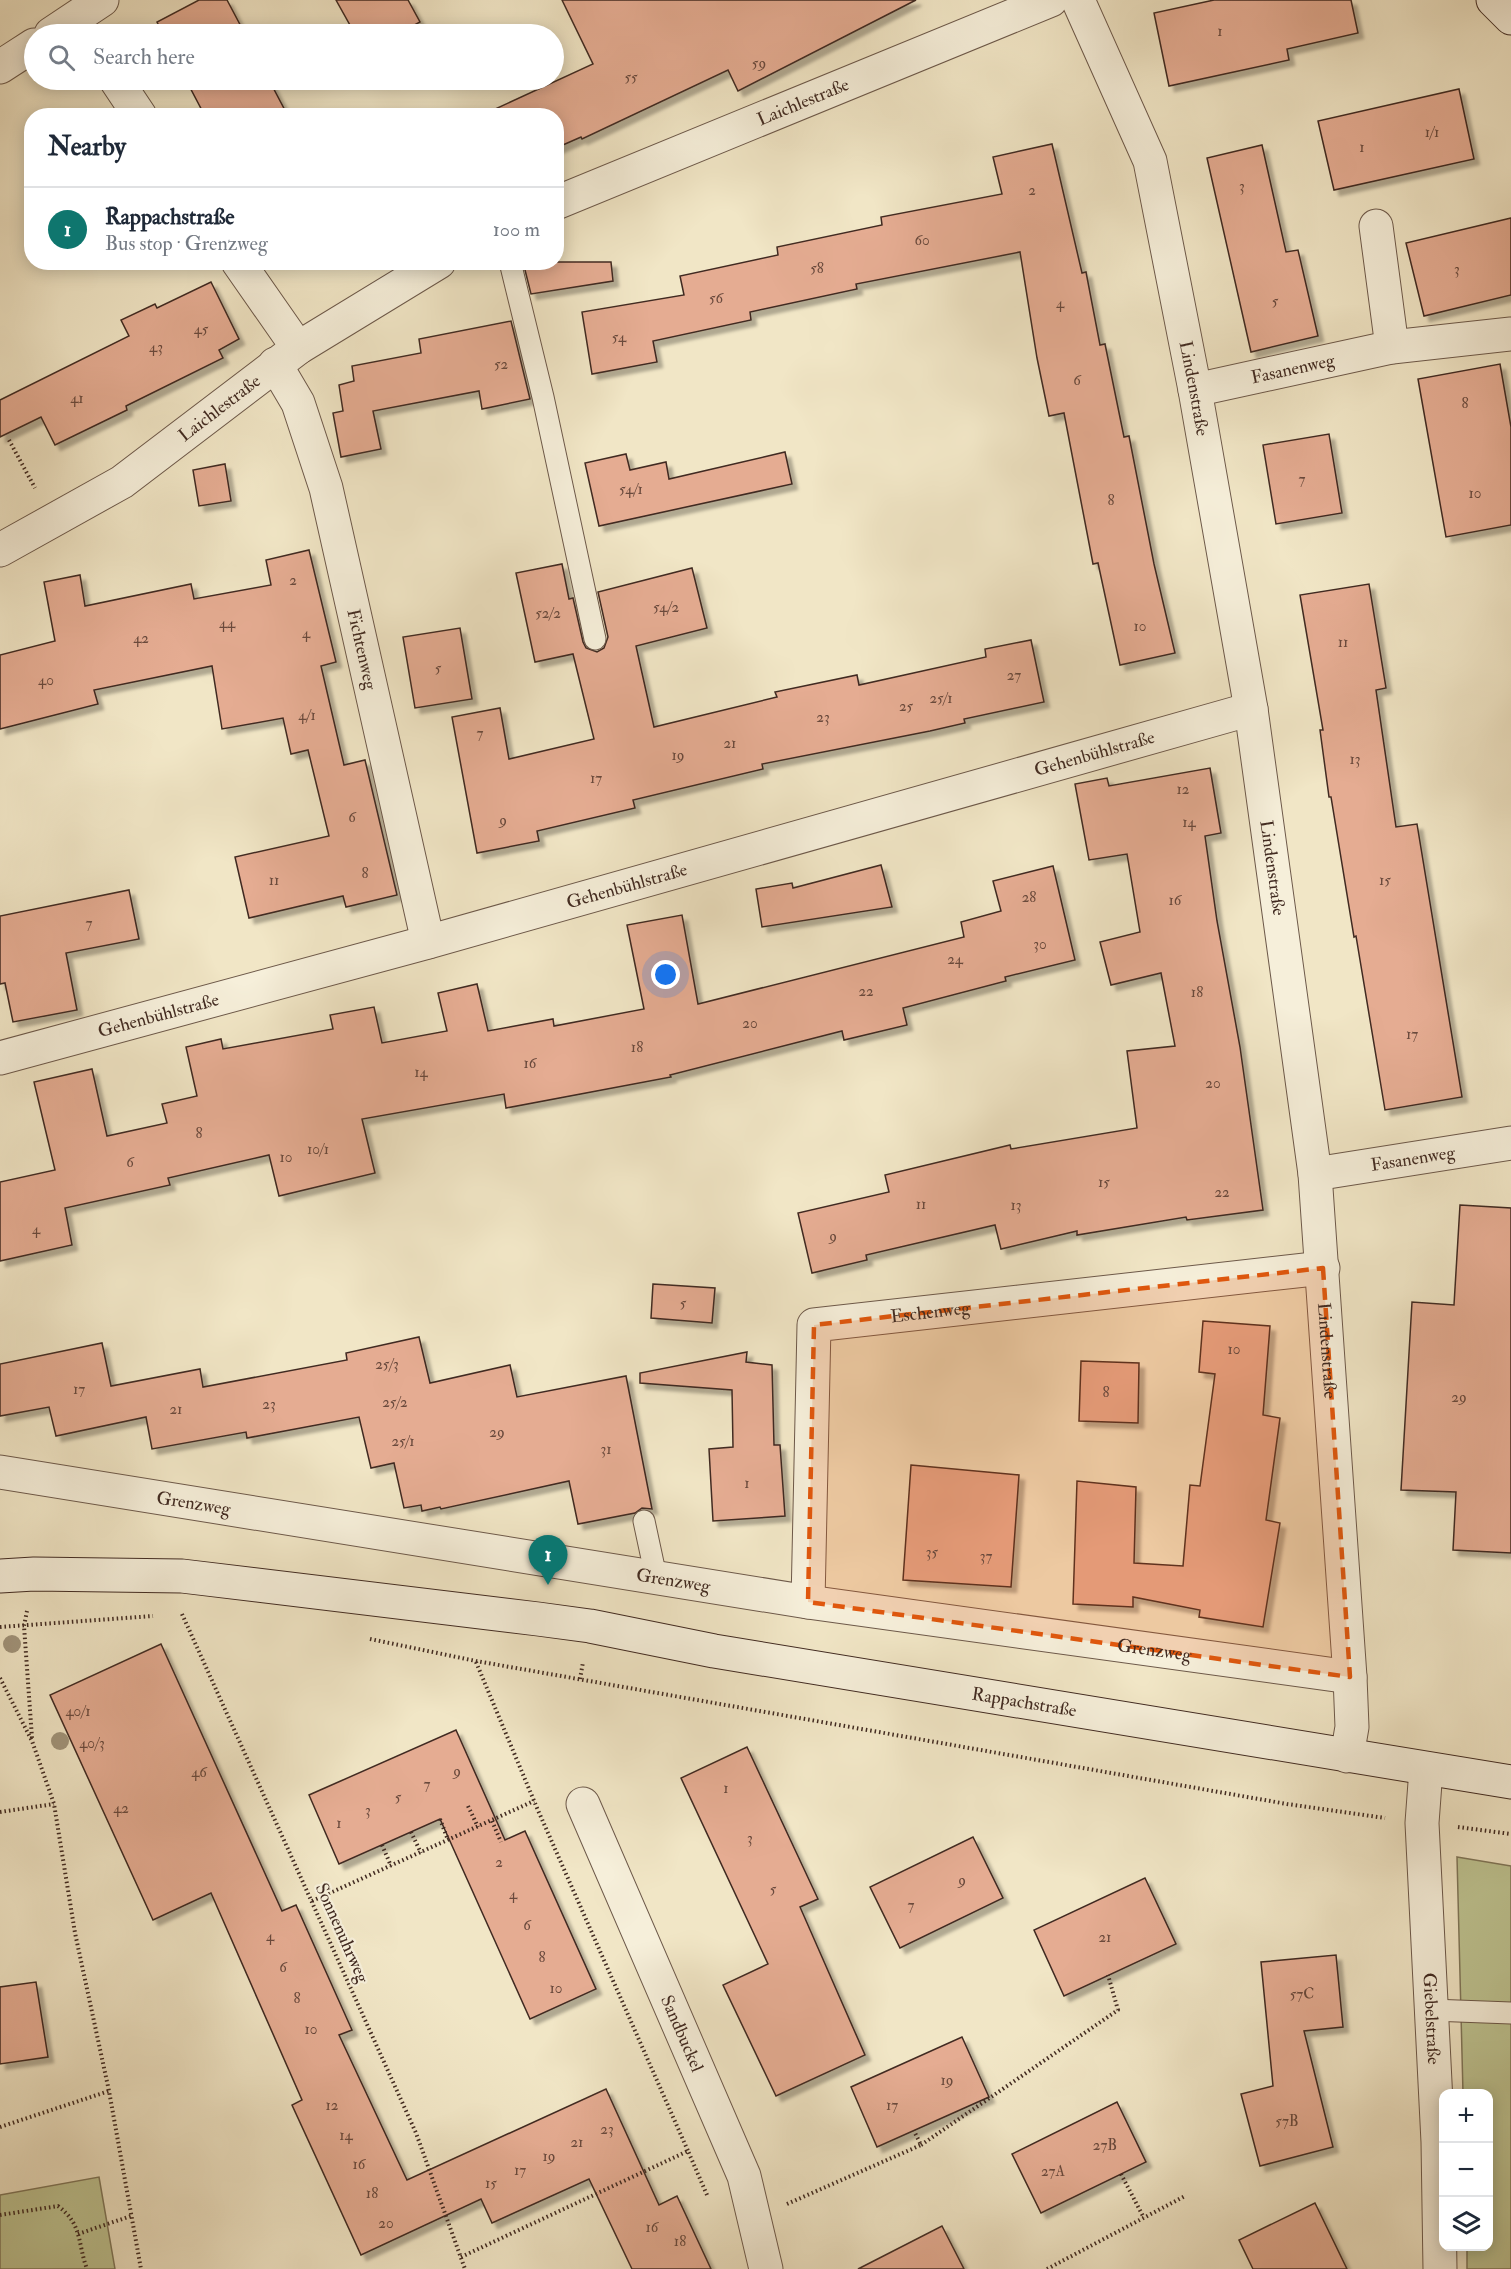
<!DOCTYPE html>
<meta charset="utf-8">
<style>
body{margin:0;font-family:"IM FELL Double Pica",serif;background:#f2f2f3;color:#1f2937}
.controls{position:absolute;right:18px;bottom:18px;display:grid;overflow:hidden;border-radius:12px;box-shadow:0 3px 15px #0003}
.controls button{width:54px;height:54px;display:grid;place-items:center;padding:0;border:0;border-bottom:2px solid #e0e1e3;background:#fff;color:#1f2937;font:30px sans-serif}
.you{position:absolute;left:666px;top:975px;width:21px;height:21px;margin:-15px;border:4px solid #fff;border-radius:50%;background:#1a73e8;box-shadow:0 0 0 9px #1a73e833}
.badge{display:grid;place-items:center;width:39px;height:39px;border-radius:50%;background:#0f766e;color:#fff;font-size:20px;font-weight:700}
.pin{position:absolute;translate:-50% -50px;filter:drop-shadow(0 2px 3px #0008)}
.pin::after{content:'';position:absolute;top:32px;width:21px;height:18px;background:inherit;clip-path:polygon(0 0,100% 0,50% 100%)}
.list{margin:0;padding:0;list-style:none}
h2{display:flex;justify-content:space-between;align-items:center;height:78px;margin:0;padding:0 24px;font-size:26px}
h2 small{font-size:20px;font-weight:400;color:#747a83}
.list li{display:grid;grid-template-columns:39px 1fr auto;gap:18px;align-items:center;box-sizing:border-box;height:84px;padding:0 24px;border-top:2px solid #e0e1e3}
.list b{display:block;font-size:22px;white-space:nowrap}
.list p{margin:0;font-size:20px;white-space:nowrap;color:#747a83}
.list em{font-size:20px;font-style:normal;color:#747a83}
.icon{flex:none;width:33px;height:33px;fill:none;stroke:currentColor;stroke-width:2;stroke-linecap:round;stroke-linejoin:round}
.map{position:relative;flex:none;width:1511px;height:2269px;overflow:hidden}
.search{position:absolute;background:#fff;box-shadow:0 3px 15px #0003;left:24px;top:24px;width:540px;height:66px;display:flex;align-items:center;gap:15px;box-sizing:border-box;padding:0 21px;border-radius:33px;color:#747a83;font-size:22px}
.panel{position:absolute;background:#fff;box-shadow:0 3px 15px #0003;left:24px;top:108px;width:540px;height:162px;border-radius:24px}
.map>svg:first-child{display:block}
</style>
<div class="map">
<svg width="1511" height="2269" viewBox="0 0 1511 2269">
<defs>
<filter id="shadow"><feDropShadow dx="5.5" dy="5.5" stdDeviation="1.5" flood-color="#0004"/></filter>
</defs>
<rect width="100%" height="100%" fill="#f1e6c6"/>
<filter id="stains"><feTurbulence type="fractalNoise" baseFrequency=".00333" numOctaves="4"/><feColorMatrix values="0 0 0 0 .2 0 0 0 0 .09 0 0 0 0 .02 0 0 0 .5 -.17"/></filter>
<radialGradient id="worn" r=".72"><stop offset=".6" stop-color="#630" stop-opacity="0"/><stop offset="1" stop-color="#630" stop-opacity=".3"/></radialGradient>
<!-- green -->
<g fill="#bec492" stroke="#80775a" stroke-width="1.5">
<path d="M1457 1857 1511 1866V2269H1467V2247L1488 2246V2094L1463 2093Z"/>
<path d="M99 2177 115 2269H0V2195Z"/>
</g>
<!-- building -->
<g fill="#e5ac92" stroke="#412a21" stroke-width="1.5" filter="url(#shadow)">
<path d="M199 0H227L245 34H163L157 22Z"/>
<path d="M336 0H408L420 22 398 34H355Z"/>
<path d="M562 0H916L738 91 728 70 582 139 581 137 556 148V116H480L593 64Z"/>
<path d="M1214 0H1351L1358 33 1287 49 1289 60 1169 86 1154 13Z"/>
<path d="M186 80H269L288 116H205Z"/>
<path d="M1459 89 1474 159 1334 190 1318 121Z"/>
<path d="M1052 144 1082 273 1086 272 1100 345 1105 344 1124 437 1129 436 1154 564 1175 653 1120 665 1098 563 1093 564 1064 413 1049 416 1037 358 1020 252 856 284 857 289 750 312 751 320 653 341 657 362 592 374 582 312 684 295 680 276 778 255 777 247 882 225 881 217 1002 194 993 157Z"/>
<path d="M1262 145 1286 252 1298 250 1318 336 1251 352 1207 158Z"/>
<path d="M1511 218V295L1424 316 1406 243Z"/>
<path d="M523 262H611L613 281 531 294Z"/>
<path d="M211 282 239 339 219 350 223 358 126 406 127 410 55 445 41 417 0 437V400L129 336 121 320 155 304 157 308Z"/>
<path d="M511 321 530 399 482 409 479 391 373 411 381 449 341 457 333 413 343 411 339 385 354 381 352 366 421 353 419 339Z"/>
<path d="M1500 364 1511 427V525L1446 537 1418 379Z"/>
<path d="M1329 434 1342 513 1276 524 1263 445Z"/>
<path d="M785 452 792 484 599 526 585 463 626 454 630 470 666 462 669 479Z"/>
<path d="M225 464 231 501 199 506 193 470Z"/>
<path d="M309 550 336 662 321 666 344 765 365 760 397 895 346 907 343 896 249 918 235 857 329 836 308 750 291 754 283 718 222 729 212 666 94 690 98 704 0 729V655L55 641 44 582 80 575 85 606 191 584 194 599 271 585 266 560Z"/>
<path d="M562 564 569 599 573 598 583 642 586 648 597 652 604 648 608 637 598 592 692 568 707 628 636 646 654 727 777 697 775 692 857 675 859 685 986 657 985 649 1031 640 1044 702 964 719 965 723 930 731 762 764 763 769 633 800 635 808 537 831 539 841 477 853 452 717 500 708 509 759 594 739 573 654 535 662 516 573Z"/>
<path d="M1369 584 1386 688 1376 690 1396 827 1417 824 1462 1097 1385 1110 1356 936 1354 937 1331 797H1329L1320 730H1323L1300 595Z"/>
<path d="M460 628 472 699 415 708 403 637Z"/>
<path d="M1210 768 1221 833 1205 836 1217 921 1240 1047 1263 1210 1187 1220 1186 1217 1077 1235V1231L1001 1249 995 1225 866 1255 867 1260 812 1273 798 1213 889 1192 885 1175 1010 1145 1011 1149 1137 1128 1127 1051 1175 1046 1161 973 1111 985 1100 942 1140 932 1127 854 1089 860 1075 784 1107 778 1109 786Z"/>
<path d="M881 865 892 907 762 927 756 889 792 883 793 888Z"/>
<path d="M1053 866 1075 960 1005 977 1006 981 903 1008 907 1025 844 1040 842 1031 670 1075 671 1077 506 1108 504 1094 362 1119 375 1173 279 1196 269 1155 168 1178 170 1185 65 1208 72 1245 0 1261V1182L55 1170 34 1082 92 1069 107 1136 167 1123 162 1104 197 1096 186 1047 221 1039 223 1049 333 1029 330 1015 374 1007 382 1043 447 1031 438 993 477 984 488 1031 553 1019 554 1026 644 1009 627 925 682 915 698 1004 964 937 961 922 1001 911 993 881Z"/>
<path d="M129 890 139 939 66 953 77 1010 13 1022 5 983 0 984V916Z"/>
<path d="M1460 1205 1511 1208V1553L1453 1550 1456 1492 1401 1490 1412 1302 1454 1305Z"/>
<path d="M653 1284 715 1288 712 1323 651 1318Z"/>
<path d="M1203 1321 1270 1326 1263 1415 1280 1418 1266 1520 1280 1523 1263 1627 1199 1617 1200 1610 1133 1597V1607L1073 1604 1077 1481 1136 1487 1134 1563 1183 1566 1190 1485 1200 1486 1215 1374 1199 1372Z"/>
<path d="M419 1337 430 1383 510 1365 517 1397 626 1376 652 1509 642 1508 635 1513 578 1524 569 1481 441 1509 440 1507 422 1511 421 1505 404 1508 394 1463 371 1468 359 1417 247 1438 246 1432 152 1449 146 1417 56 1436 49 1407 0 1416V1364L102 1343 111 1386 200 1369 203 1387 347 1360 346 1353Z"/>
<path d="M747 1352 746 1362 772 1365 774 1445H780L785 1516 713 1521 709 1449 733 1447 732 1390 640 1383V1373Z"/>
<path d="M1081 1361 1139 1363 1138 1423 1079 1421Z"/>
<path d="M911 1465 1019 1475 1011 1587 903 1580Z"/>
<path d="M161 1644 282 1911 296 1905 352 2030 339 2035 407 2180 606 2089 659 2205 677 2196 711 2269H632L589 2179 492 2223 481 2199 361 2255 292 2105 302 2100 211 1893 153 1920 50 1695Z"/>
<path d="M456 1730 505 1840 525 1831 596 1989 530 2019 440 1819 339 1864 309 1795Z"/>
<path d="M747 1747 818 1899 800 1907 865 2055 776 2096 723 1985 768 1964 681 1778Z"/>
<path d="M973 1837 1003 1898 900 1948 870 1887Z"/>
<path d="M1145 1878 1176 1944 1064 1996 1034 1930Z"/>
<path d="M1336 1955 1343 2027 1304 2031 1333 2147 1260 2166 1241 2094 1273 2086 1261 1962Z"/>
<path d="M36 1982 48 2057 0 2064V1987Z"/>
<path d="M962 2037 989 2097 877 2147 851 2087Z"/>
<path d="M1117 2102 1146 2162 1041 2213 1012 2154Z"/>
<path d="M1315 2203 1347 2269H1253L1239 2240Z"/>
<path d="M942 2226 964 2269H858Z"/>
</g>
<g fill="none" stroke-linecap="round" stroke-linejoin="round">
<!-- lane casing -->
<g stroke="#6d594a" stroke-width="23">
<g id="lane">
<path d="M510 262 543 397 595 639"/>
<path d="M644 1521 656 1577"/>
<path d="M1431 2010 1511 2013"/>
</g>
</g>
<!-- street casing -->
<g stroke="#6d594a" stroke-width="35">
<g id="street">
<path id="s1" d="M1078 0 1150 161 1195 390 1251 709 1315 1174 1350 1677 1352 1727 1347 1756"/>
<path d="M51 34 102 0"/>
<path d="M0 67 34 45"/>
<path d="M116 80 140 116"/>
<path id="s2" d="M556 203 1051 0"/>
<path d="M1376 226 1392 347"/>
<path d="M238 262 298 348"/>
<path id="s3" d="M275 364 298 403 326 488 428 942"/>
<path id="s4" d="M1195 390 1392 347 1511 334"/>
<path id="s5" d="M0 550 122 482 298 348 439 262"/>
<path id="s6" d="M0 1058 428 942 1251 709"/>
<path id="s7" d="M1315 1174 1511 1143"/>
<path id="s8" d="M0 1472 808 1602 1350 1677"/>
<path id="s9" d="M808 1602 814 1325 1323 1268"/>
<path id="s10" d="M1426 1769 1422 1823 1438 2142 1440 2269"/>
<path id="s11" d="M583 1804 744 2176 766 2269"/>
</g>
</g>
<!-- secondary casing -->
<g stroke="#412a21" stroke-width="35">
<g id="secondary">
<path d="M1493 0 1511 18"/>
<path id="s12" d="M0 1576 34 1574 182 1576 538 1619 590 1626 714 1651 1511 1782"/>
</g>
</g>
<!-- path -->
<g stroke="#412a21" stroke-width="4" stroke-dasharray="1.5 3" stroke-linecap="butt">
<path d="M9 440 35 488"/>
<path d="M27 1611 24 1626 32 1738"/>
<path d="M182 1614 416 2133 465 2269"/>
<path d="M0 1627 153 1616"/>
<path d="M370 1639 476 1661 1287 1804 1385 1818"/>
<path d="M476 1662 537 1808 688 2151"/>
<path d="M0 1678 32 1741 54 1804 75 1933 109 2091 141 2269"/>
<path d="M580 1679 583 1662"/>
<path d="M468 1806 478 1827"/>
<path d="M0 1812 54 1804"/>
<path d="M440 1819 448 1840"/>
<path d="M492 1821 501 1842"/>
<path d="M1458 1827 1511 1834"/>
<path d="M411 1832 421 1853"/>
<path d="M382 1845 391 1866"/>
<path d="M312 1901 534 1801"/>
<path d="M0 2127 109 2091"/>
<path d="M921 2145 1118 2010 1108 1975"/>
<path d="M1121 2174 1144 2218"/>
<path d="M787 2204 921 2145 914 2131"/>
<path d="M0 2215 58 2206C83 2225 77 2242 87 2269"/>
<path d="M78 2234 131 2216"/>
<path d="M461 2257 688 2151 707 2195"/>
<path d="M1047 2269 1185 2196"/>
</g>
<!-- lane -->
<use href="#lane" stroke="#f6efda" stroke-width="21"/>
<!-- street -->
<use href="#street" stroke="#f6efda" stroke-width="33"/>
<!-- secondary -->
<use href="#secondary" stroke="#f6efda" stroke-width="33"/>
</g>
<!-- trees -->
<g fill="#a1947b">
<circle cx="12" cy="1644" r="9"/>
<circle cx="60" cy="1741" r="9"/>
</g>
<!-- marked area -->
<path fill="#e0570d" fill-opacity="0.2" stroke="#e0570d" stroke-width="4.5" stroke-dasharray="12 8" stroke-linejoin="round" d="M1323 1268 1350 1677 808 1602 814 1325Z"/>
<g text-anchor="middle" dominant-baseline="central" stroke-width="4.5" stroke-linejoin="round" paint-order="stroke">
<!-- number labels -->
<g font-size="15" fill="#6a4a3d">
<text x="1220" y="31">1</text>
<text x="759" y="63">59</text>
<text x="631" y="77">55</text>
<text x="1432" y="132">1/1</text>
<text x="1362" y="147">1</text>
<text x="1242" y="186">3</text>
<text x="1032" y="190">2</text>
<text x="922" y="240">60</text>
<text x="817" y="268">58</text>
<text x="1457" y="269">3</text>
<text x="716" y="298">56</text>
<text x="1275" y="301">5</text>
<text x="1060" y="303">4</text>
<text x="201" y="329">45</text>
<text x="619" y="337">54</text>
<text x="156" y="347">43</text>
<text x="501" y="364">52</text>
<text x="1077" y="380">6</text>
<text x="77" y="398">41</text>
<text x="1465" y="403">8</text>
<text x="1302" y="479">7</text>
<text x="631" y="489">54/1</text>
<text x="1475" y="493">10</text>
<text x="1111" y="500">8</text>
<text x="293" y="580">2</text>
<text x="666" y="607">54/2</text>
<text x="548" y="613">52/2</text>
<text x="227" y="623">44</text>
<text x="1140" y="626">10</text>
<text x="306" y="633">4</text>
<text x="141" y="638">42</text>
<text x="1343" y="642">11</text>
<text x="438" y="668">5</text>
<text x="1014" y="675">27</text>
<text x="46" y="680">40</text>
<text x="941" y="698">25/1</text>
<text x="906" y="706">25</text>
<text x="307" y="715">4/1</text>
<text x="823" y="717">23</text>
<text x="480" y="733">7</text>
<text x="730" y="743">21</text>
<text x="678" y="755">19</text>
<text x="1355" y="759">13</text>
<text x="596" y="778">17</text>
<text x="1183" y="789">12</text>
<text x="352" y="817">6</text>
<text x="503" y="820">9</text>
<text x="1189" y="822">14</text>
<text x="365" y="873">8</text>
<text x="274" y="880">11</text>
<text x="1385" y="880">15</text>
<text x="1029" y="897">28</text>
<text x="1175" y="900">16</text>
<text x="89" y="923">7</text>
<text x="1040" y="944">30</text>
<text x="955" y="959">24</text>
<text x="866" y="991">22</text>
<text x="1197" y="992">18</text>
<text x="750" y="1023">20</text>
<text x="1412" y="1034">17</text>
<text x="637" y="1047">18</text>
<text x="530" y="1063">16</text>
<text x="421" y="1072">14</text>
<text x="1213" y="1083">20</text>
<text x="199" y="1133">8</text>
<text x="318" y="1149">10/1</text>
<text x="286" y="1157">10</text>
<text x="130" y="1162">6</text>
<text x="1104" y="1182">15</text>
<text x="1222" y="1192">22</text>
<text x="921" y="1204">11</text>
<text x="1016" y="1205">13</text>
<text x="36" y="1229">4</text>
<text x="833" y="1236">9</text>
<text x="683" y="1303">5</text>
<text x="1234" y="1349">10</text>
<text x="387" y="1364">25/3</text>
<text x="79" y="1389">17</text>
<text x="1106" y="1392">8</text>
<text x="1459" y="1397">29</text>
<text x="395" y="1402">25/2</text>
<text x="269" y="1404">23</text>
<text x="176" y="1409">21</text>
<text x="497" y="1432">29</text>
<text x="403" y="1441">25/1</text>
<text x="606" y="1449">31</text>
<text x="747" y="1483">1</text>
<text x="932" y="1552">35</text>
<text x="986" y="1556">37</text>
<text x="78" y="1711">40/1</text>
<text x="92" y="1743">40/3</text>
<text x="457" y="1771">9</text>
<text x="199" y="1772">46</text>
<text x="427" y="1784">7</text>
<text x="726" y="1788">1</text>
<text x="398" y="1797">5</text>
<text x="121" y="1808">42</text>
<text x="368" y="1810">3</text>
<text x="339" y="1823">1</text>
<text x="750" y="1838">3</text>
<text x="499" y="1862">2</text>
<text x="962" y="1880">9</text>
<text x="773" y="1889">5</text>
<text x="513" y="1894">4</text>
<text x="911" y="1905">7</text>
<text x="527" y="1925">6</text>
<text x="270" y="1936">4</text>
<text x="1105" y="1937">21</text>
<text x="542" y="1957">8</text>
<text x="283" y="1967">6</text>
<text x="556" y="1988">10</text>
<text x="1302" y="1994">57C</text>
<text x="297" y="1998">8</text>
<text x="311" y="2029">10</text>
<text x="947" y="2080">19</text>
<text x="332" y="2105">12</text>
<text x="892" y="2105">17</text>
<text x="1287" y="2121">57B</text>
<text x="607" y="2129">23</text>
<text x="346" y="2135">14</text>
<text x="577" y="2142">21</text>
<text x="1105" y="2145">27B</text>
<text x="549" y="2156">19</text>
<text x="359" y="2164">16</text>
<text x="520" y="2170">17</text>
<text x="1053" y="2171">27A</text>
<text x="491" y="2183">15</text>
<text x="372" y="2193">18</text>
<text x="386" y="2223">20</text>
<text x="652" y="2227">16</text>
<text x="680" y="2241">18</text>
</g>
<!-- street labels -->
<g font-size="18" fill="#412a21" stroke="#f6efda">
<text stroke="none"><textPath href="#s2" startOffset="267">Laichlestraße</textPath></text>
<text stroke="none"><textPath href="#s4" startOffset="100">Fasanenweg</textPath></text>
<text stroke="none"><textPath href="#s1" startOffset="408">Lindenstraße</textPath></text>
<text stroke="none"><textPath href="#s5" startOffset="262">Laichlestraße</textPath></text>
<text stroke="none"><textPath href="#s3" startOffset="300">Fichtenweg</textPath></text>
<text stroke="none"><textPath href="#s6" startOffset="1136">Gehenbühlstraße</textPath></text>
<text stroke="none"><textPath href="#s1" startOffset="894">Lindenstraße</textPath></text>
<text stroke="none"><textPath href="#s6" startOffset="650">Gehenbühlstraße</textPath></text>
<text stroke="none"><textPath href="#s6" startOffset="164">Gehenbühlstraße</textPath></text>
<text stroke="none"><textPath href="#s7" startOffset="99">Fasanenweg</textPath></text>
<text stroke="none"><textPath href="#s9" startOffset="394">Eschenweg</textPath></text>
<text stroke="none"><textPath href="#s1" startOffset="1380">Lindenstraße</textPath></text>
<text stroke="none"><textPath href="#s8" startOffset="196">Grenzweg</textPath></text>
<text stroke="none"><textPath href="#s8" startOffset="682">Grenzweg</textPath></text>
<text stroke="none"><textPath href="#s8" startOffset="1168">Grenzweg</textPath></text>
<text stroke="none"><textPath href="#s12" startOffset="1034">Rappachstraße</textPath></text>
<text transform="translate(342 1933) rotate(66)">Sonnenuhrweg</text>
<text stroke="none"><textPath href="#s10" startOffset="250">Giebelstraße</textPath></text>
<text stroke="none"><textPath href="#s11" startOffset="250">Sandbuckel</textPath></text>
</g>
</g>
<rect width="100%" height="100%" filter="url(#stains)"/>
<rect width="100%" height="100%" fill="url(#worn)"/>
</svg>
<div class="controls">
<button>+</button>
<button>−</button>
<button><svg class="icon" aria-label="layers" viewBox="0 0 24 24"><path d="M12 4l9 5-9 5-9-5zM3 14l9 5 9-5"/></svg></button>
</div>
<div class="you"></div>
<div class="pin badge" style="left:548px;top:1585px">1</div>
<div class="search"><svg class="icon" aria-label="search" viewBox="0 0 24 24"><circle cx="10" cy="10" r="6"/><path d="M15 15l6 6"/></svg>Search here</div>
<section class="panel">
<h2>Nearby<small></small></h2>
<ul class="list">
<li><span class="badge">1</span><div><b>Rappachstraße</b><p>Bus stop · Grenzweg</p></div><em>100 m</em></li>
</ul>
</section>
</div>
